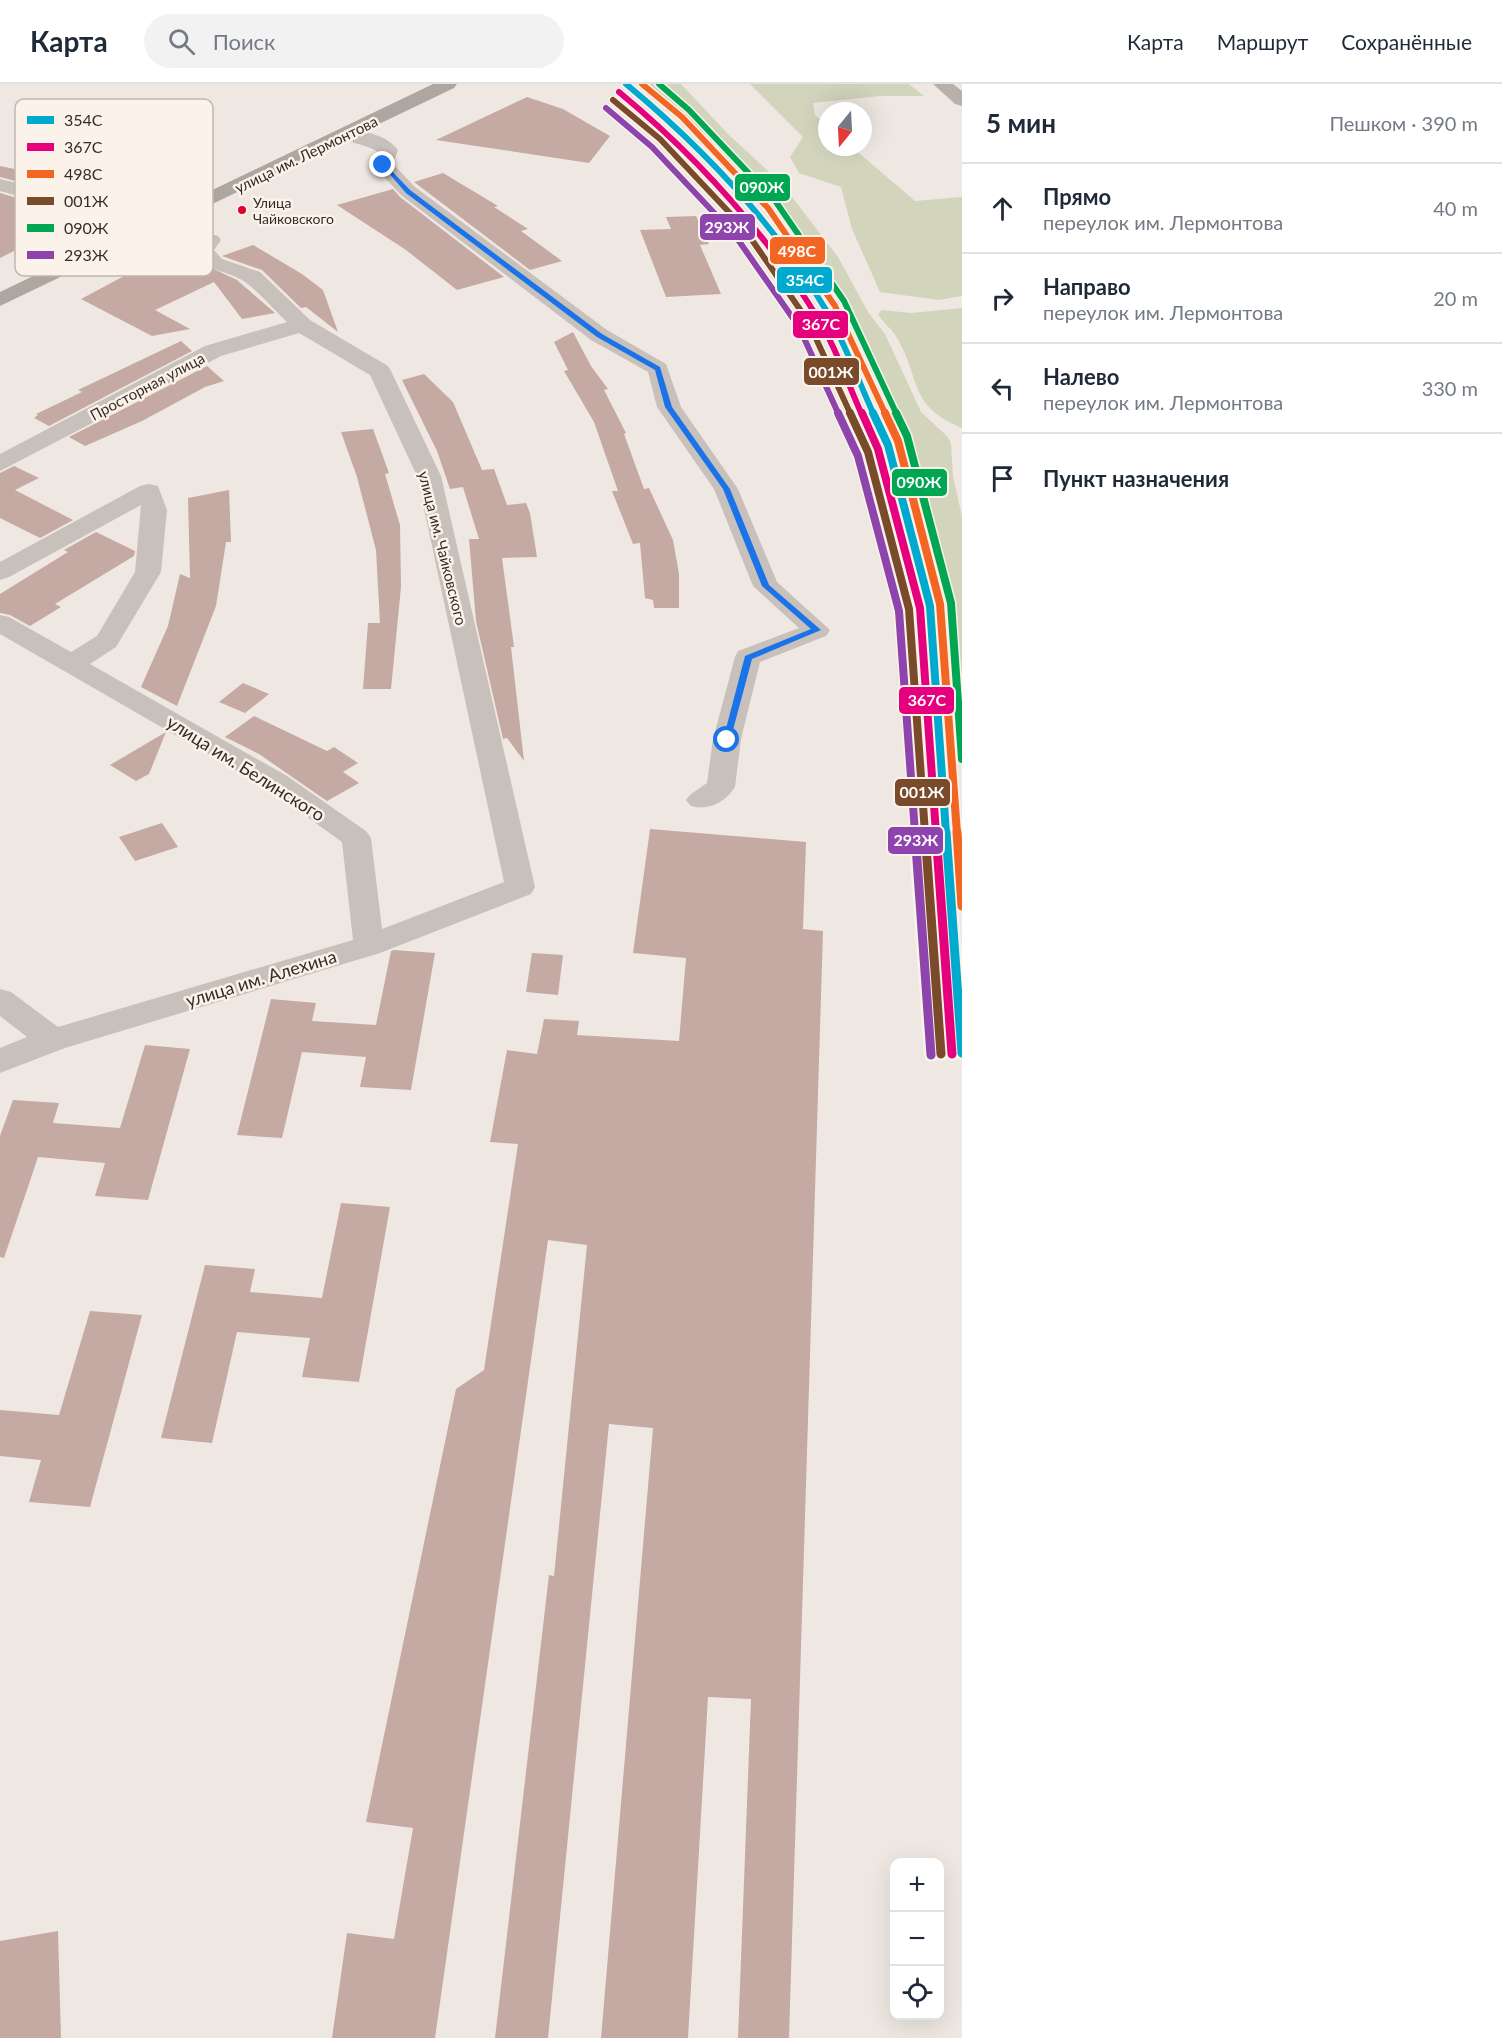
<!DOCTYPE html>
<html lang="ru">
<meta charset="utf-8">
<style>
body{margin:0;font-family:Lato,sans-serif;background:#f2f2f3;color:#1f2937}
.controls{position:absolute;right:18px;bottom:18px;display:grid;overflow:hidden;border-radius:12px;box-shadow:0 6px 24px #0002}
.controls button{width:54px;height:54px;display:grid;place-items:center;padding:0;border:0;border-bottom:2px solid #e0e1e3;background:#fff;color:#1f2937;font:30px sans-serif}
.compass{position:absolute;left:818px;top:18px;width:54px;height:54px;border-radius:50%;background:#fff;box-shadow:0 6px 24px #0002;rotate:198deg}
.stop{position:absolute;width:18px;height:18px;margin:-14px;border:4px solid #1a73e8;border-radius:50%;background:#fff}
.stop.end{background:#1a73e8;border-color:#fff;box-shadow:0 2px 6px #0008}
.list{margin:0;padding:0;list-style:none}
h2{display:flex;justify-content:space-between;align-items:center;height:78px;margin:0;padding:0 24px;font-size:26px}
h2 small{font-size:20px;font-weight:400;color:#747a83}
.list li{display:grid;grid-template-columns:39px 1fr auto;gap:18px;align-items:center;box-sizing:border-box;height:90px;padding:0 24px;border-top:2px solid #e0e1e3}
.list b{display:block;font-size:22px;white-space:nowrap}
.list p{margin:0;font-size:20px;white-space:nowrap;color:#747a83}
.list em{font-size:20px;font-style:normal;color:#747a83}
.icon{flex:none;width:33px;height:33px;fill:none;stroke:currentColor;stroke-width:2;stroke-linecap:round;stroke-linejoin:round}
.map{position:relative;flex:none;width:962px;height:1954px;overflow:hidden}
header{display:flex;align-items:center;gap:36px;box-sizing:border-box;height:84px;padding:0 30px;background:#fff;border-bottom:2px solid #e0e1e3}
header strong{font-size:28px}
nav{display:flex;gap:33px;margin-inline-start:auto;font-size:21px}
.search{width:420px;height:54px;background:#f2f2f3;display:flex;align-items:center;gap:15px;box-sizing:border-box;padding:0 21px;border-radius:33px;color:#747a83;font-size:22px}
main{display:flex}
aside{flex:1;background:#fff}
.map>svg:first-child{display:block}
</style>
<header>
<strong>Карта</strong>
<div class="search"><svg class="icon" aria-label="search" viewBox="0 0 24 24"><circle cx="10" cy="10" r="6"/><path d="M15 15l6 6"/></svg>Поиск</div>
<nav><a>Карта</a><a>Маршрут</a><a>Сохранённые</a></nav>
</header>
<main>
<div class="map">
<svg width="962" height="1954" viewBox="0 0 962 1954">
<rect width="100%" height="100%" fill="#efe8e2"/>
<!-- green -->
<g fill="#d2d4bc">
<path d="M646 0H681L729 51 782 100 838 173 868 228 885 250 921 328 948 353 951 360 953 393 962 432V593L950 502 907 356 884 296 857 241 821 182 791 140 707 52 682 34Z"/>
<path d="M750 0H909L924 12H881L813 19 815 31 827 42V63H852L915 117 962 113V212L939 216 880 208 852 145 841 103 799 89 790 73 803 53Z"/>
<path d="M962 224V344C907 321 922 296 896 252 891 244 883 239 878 230L882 226 911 229Z"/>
</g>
<!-- building -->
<g fill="#c4aaa2">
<path d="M527 13 563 25 610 52 589 79 436 56Z"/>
<path d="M73 66 136 88 77 113 0 93V82L29 88Z"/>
<path d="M443 89 498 122 494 123 528 145 521 147 562 177 530 186 414 98Z"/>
<path d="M393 105 400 113 504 193 457 206 406 166 337 121Z"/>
<path d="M0 109 50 124 44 126 74 137 0 174Z"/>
<path d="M696 132 709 160 700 161 721 210 666 213 640 146 671 145 666 133Z"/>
<path d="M253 161 302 190 323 206 338 248 306 223 301 224 262 186 222 172Z"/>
<path d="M158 174 185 186 201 179 237 196 275 229 242 235 214 198 155 226 190 245 152 252 81 215Z"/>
<path d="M573 248 591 282 608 305 604 306 626 349 624 350 644 405 649 404 673 456 679 490V524H654L653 516 645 514 640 459 633 460 612 407H618L594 338 564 287 568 286 554 258Z"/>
<path d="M181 257 192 267 49 342 34 334 38 331 36 330 82 308 78 306Z"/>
<path d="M207 282 224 297 205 303 142 337 85 362 69 353Z"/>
<path d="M424 290 453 318 482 386 494 385 507 421 526 419 530 429 537 473 502 474 514 563H511L524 677 507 654 503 655 476 537 469 455H479L463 403 450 405 437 367 402 296Z"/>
<path d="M373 345 389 389 385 390 400 441 401 503 391 605H363L368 539H380L376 466 357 393 341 348Z"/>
<path d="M14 382 39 394 15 406 73 436 40 454 0 434V389Z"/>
<path d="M229 406 231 458H226L216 522 177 622 141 603 168 542 180 490 190 494 188 414Z"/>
<path d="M96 448 135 467 134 472 55 520 61 523 30 542 10 531 0 529V510L68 468 64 466Z"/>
<path d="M243 599 269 610 245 629 219 618Z"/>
<path d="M254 632 327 667 334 663 358 679 343 688 359 699 327 717 259 670 225 653Z"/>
<path d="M166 648 149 690 136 697 110 681Z"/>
<path d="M162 739 178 763 135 777 119 753Z"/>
<path d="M650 745 806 758 803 845 823 847 789 1954H738L751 1615 708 1613 688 1954H601L653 1344 609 1340 548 1954H495L549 1491 554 1492 587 1161 548 1156 435 1954H332L347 1849 394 1855 413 1744 366 1738 456 1305 484 1286 518 1060 490 1058 507 966 537 970 544 935 579 937 577 951 679 957 686 874 633 869Z"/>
<path d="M394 866 435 869 411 1006 360 1003 366 973 302 968 282 1054 237 1051 271 915 316 919 312 937 376 941 391 867Z"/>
<path d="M532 869 563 871 558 911 526 908Z"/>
<path d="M145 961 190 965 148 1116 95 1112 105 1079 38 1073 4 1174 0 1173V1052L13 1016 59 1019 53 1039 120 1044Z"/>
<path d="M341 1119 390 1123 359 1298 302 1293 310 1254 237 1248 212 1359 161 1354 205 1181 255 1185 250 1208 322 1214Z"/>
<path d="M90 1227 142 1231 90 1423 29 1418 41 1376 0 1372V1326L59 1331Z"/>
<path d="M58 1847 61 1954H0V1857Z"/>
</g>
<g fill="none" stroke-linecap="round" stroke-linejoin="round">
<!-- street -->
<g fill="#c8c0bb" fill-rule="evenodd">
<path d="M349 44C366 48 387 51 398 66L393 80 415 103 607 246 666 280 681 323 738 405 777 498 830 546 826 552 760 578 741 655 735 703C726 718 708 727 691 722L686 716 691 710 707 699 713 655 735 573 738 567 799 544 753 502 714 405 657 323 648 288 591 256 401 111 373 81 378 68C367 60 347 60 339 50L342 46Z"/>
<path d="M0 95C20 100 94 115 104 129L101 133C92 136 17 111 0 107Z"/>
<path d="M211 150 218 152 221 156 214 166 222 175 260 188 310 236 388 282 391 287 441 392 535 803 531 810 380 869 65 964 0 989V964L27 953 0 932V905L11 908 58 943 353 856 342 758 267 704 0 550V531L9 533 71 568 97 552 135 488 141 421 9 493 0 496V478L140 402 149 400 158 402 167 426 161 488 116 563 90 580 287 692 366 747 371 754 382 845 504 798 417 392 370 291 299 249 221 272 0 387V370L205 262 287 238C274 226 260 209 245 198 226 185 208 190 193 167 198 159 201 152 211 150Z"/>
</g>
<!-- secondary -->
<path fill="#b9b0ab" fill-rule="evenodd" d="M933 0H953L962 7V22L955 20Z"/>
<!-- highway -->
<path fill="#aea7a1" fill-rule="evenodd" d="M433 0H457L454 4 0 222V208Z"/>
<!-- rail-1-far2 casing -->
<g stroke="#fbf2ea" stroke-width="9">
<path id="rail-1-far2" d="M626 0C703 64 774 139 826 226 845 259 858 296 874 331"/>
</g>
<!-- rail-1-far1 casing -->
<g stroke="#fbf2ea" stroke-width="11">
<path id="rail-1-far1" d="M873 329 888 361 930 522 946 749"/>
</g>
<!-- rail-1 casing -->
<g stroke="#fbf2ea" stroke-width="14">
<path id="rail-1" d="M946 748 962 969"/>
</g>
<!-- rail-2-far2 casing -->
<g stroke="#fbf2ea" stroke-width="9">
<path id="rail-2-far2" d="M619 8C696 72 763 145 816 231 835 261 847 298 862 331"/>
</g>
<!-- rail-2-far1 casing -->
<g stroke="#fbf2ea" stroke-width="11">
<path id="rail-2-far1" d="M862 329 878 365 920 524 936 749"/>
</g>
<!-- rail-2 casing -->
<g stroke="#fbf2ea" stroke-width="14">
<path id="rail-2" d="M936 748 952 970"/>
</g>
<!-- rail-3-far2 casing -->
<g stroke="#fbf2ea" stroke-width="9">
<path id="rail-3-far2" d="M642 0 682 33 768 124 835 222 886 331"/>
</g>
<!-- rail-3-far1 casing -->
<g stroke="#fbf2ea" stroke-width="11">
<path id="rail-3-far1" d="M885 329 898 357 940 520 957 749"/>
</g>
<!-- rail-3 casing -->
<g stroke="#fbf2ea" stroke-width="14">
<path id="rail-3" d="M957 748 962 822"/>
</g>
<!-- rail-4-far2 casing -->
<g stroke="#fbf2ea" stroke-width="9">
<path id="rail-4-far2" d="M613 16 660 55 743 143 808 237 851 331"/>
</g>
<!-- rail-4-far1 casing -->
<g stroke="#fbf2ea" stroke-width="11">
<path id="rail-4-far1" d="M850 329 868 368 909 525 925 749"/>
</g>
<!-- rail-4 casing -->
<g stroke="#fbf2ea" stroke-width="14">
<path id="rail-4" d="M925 748 941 970"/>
</g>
<!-- rail-5-far1 casing -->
<g stroke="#fbf2ea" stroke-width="9">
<path id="rail-5-far1" d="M659 0 689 26 776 118 844 217 897 331"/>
</g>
<!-- rail-5 casing -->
<g stroke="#fbf2ea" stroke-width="11">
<path id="rail-5" d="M896 329 907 352 951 519 962 675"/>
</g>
<!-- rail-6-far2 casing -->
<g stroke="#fbf2ea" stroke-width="9">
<path id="rail-6-far2" d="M606 24 652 63 734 150 799 243 839 331"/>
</g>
<!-- rail-6-far1 casing -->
<g stroke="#fbf2ea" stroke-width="11">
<path id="rail-6-far1" d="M838 329 858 372 899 527 915 749"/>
</g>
<!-- rail-6 casing -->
<g stroke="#fbf2ea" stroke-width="14">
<path id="rail-6" d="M915 748 931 971"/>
</g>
<!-- rail-1-far2 -->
<use href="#rail-1-far2" stroke="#00a9ce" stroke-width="6"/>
<!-- rail-1-far1 -->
<use href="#rail-1-far1" stroke="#00a9ce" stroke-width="8"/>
<!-- rail-1 -->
<use href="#rail-1" stroke="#00a9ce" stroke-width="9"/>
<!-- rail-2-far2 -->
<use href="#rail-2-far2" stroke="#e5007d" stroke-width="6"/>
<!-- rail-2-far1 -->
<use href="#rail-2-far1" stroke="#e5007d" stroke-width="8"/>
<!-- rail-2 -->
<use href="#rail-2" stroke="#e5007d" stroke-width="9"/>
<!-- rail-3-far2 -->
<use href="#rail-3-far2" stroke="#f26522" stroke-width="6"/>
<!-- rail-3-far1 -->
<use href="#rail-3-far1" stroke="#f26522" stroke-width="8"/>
<!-- rail-3 -->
<use href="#rail-3" stroke="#f26522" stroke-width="9"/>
<!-- rail-4-far2 -->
<use href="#rail-4-far2" stroke="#7a4b2a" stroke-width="6"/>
<!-- rail-4-far1 -->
<use href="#rail-4-far1" stroke="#7a4b2a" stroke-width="8"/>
<!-- rail-4 -->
<use href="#rail-4" stroke="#7a4b2a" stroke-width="9"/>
<!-- rail-5-far1 -->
<use href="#rail-5-far1" stroke="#00a651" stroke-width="6"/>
<!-- rail-5 -->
<use href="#rail-5" stroke="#00a651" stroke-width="8"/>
<!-- rail-6-far2 -->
<use href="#rail-6-far2" stroke="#8e44ad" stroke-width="6"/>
<!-- rail-6-far1 -->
<use href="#rail-6-far1" stroke="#8e44ad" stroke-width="8"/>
<!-- rail-6 -->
<use href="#rail-6" stroke="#8e44ad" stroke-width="9"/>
</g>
<!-- route -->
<path fill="#1a73e8" d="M381 80H385L410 106 602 250 660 283 672 323 730 405 769 501 821 546 752 575 730 657 723 656 745 572 811 545 762 502 723 405 665 323 655 286 597 253 406 109Z"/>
<!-- markers -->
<circle fill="#e4002b" stroke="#fbf2ea" stroke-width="2" cx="242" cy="126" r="5"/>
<g text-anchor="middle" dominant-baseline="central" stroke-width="5" stroke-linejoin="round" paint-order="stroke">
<!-- far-bus labels -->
<g font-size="14" fill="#392c28" stroke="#fbf2ea" text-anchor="start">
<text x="253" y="118">Улица<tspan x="253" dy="16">Чайковского</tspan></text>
</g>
<!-- far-street labels -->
<g font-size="15" fill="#392c28" stroke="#fbf2ea">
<text transform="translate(306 70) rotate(-26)">улица им. Лермонтова</text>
<text transform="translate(147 302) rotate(-28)">Просторная улица</text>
<text transform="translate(443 464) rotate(76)">улица им. Чайковского</text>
</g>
<!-- street labels -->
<g font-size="18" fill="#392c28" stroke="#fbf2ea">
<text transform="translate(246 684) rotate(32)">улица им. Белинского</text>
<text transform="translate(261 894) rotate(-17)">улица им. Алехина</text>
</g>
</g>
<!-- legend -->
<rect x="15" y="15" width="198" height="177" rx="9" fill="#fbf2ea" stroke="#c1b7b0" stroke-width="1.5"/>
<rect x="27" y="32" width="27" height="8" fill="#00a9ce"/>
<rect x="27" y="59" width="27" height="8" fill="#e5007d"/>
<rect x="27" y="86" width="27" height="8" fill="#f26522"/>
<rect x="27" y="113" width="27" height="8" fill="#7a4b2a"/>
<rect x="27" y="140" width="27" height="8" fill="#00a651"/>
<rect x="27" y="167" width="27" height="8" fill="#8e44ad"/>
<g font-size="16" fill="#392c28">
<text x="64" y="42">354С</text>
<text x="64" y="69">367С</text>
<text x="64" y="96">498С</text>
<text x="64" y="123">001Ж</text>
<text x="64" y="150">090Ж</text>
<text x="64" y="177">293Ж</text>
</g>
<g stroke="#fbf2ea" stroke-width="2">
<rect x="734" y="89" width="57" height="29" rx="6" fill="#00a651"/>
<rect x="699" y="129" width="57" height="28" rx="6" fill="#8e44ad"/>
<rect x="769" y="152" width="57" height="29" rx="6" fill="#f26522"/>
<rect x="776" y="182" width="57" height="28" rx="6" fill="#00a9ce"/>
<rect x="792" y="226" width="57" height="29" rx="6" fill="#e5007d"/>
<rect x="803" y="273" width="57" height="29" rx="6" fill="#7a4b2a"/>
<rect x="891" y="384" width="57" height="29" rx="6" fill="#00a651"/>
<rect x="898" y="602" width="57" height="29" rx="6" fill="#e5007d"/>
<rect x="894" y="694" width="57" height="29" rx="6" fill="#7a4b2a"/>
<rect x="887" y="742" width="57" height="29" rx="6" fill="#8e44ad"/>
</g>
<g font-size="16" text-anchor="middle" font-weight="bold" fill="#fff">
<text x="762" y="109">090Ж</text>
<text x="727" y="149">293Ж</text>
<text x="797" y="173">498С</text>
<text x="805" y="202">354С</text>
<text x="821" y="246">367С</text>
<text x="831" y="294">001Ж</text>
<text x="919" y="404">090Ж</text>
<text x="927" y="622">367С</text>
<text x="922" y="714">001Ж</text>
<text x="916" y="762">293Ж</text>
</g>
</svg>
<div class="controls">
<button>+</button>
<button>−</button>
<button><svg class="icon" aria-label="locate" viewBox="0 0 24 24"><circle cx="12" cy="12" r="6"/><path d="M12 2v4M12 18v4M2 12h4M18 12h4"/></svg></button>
</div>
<svg class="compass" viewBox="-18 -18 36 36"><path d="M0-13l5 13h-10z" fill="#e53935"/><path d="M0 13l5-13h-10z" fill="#747a83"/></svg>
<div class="stop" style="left:727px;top:656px"></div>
<div class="stop end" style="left:383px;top:81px"></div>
</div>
<aside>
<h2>5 мин<small>Пешком · 390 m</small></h2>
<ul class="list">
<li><svg class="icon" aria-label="ahead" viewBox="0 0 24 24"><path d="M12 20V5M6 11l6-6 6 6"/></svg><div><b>Прямо</b><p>переулок им. Лермонтова</p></div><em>40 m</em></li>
<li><svg class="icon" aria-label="right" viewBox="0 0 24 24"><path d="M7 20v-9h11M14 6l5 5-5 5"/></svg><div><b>Направо</b><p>переулок им. Лермонтова</p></div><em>20 m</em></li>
<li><svg class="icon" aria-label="left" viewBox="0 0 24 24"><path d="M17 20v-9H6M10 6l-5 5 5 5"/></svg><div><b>Налево</b><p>переулок им. Лермонтова</p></div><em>330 m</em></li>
<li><svg class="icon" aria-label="arrive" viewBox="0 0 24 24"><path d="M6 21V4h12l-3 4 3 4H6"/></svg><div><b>Пункт назначения</b></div></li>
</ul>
</aside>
</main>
